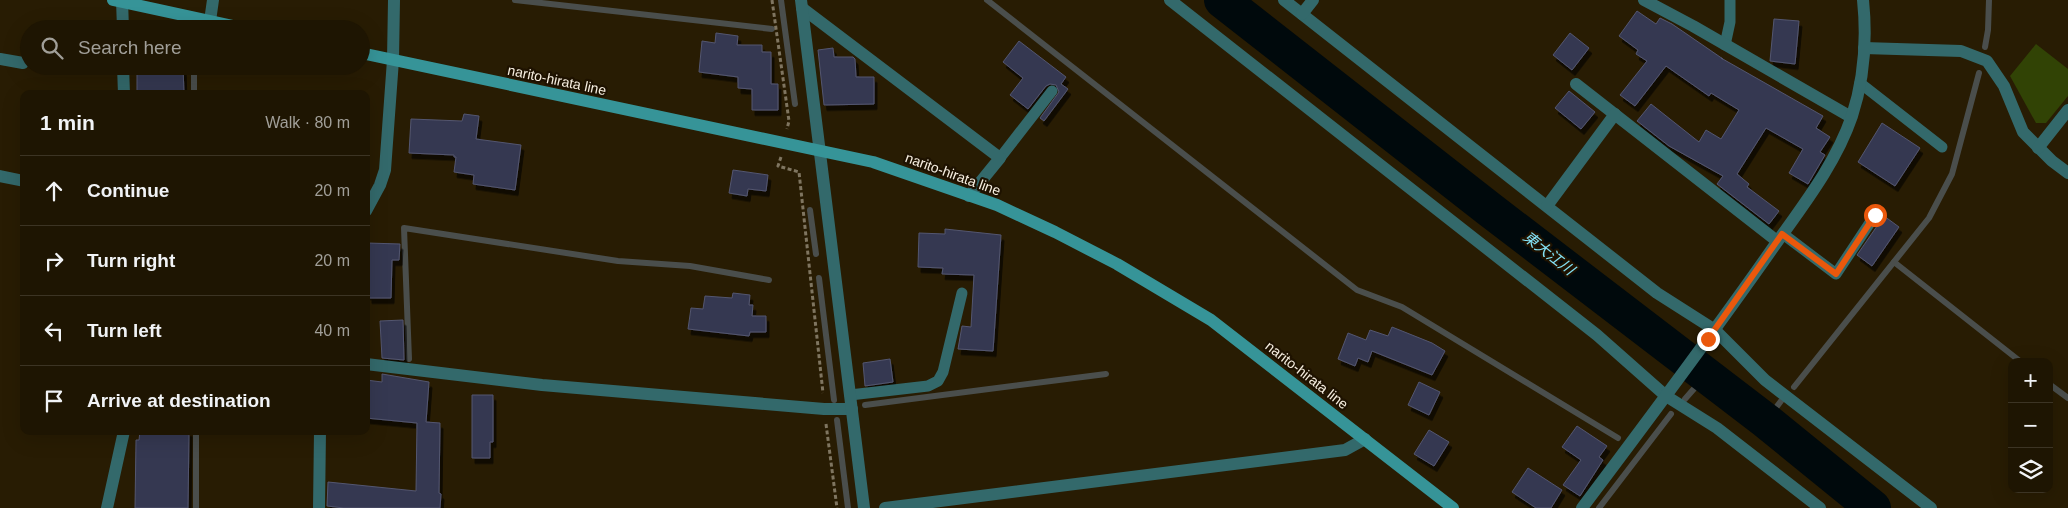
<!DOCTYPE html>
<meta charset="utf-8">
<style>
body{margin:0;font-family:Helvetica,"Noto Sans JP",sans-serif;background:#2b2211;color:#f1f3f6}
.controls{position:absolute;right:15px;bottom:15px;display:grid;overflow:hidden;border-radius:10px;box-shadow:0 5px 20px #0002}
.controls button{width:45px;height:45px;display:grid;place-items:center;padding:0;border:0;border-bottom:1px solid #3c3424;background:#1e1502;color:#f1f3f6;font:25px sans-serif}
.stop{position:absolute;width:15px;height:15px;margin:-11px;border:4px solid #ea580c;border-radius:50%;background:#fff}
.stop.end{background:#ea580c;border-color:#fff;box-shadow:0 1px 5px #0008}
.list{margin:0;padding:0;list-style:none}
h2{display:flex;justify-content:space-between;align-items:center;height:65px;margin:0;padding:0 20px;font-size:21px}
h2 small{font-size:16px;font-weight:400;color:#a19f99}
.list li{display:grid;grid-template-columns:32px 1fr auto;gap:15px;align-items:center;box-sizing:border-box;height:70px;padding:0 20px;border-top:1px solid #3c3424}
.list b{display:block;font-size:19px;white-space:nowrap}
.list em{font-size:16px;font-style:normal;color:#a19f99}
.icon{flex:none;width:28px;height:28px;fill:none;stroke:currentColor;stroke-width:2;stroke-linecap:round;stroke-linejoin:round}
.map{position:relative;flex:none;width:2068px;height:508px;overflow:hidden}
.search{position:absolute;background:#1e1502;box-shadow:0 5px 20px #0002;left:20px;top:20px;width:350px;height:55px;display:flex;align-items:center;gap:12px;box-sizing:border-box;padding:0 18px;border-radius:28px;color:#a19f99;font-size:19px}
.panel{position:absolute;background:#1e1502;box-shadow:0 5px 20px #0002;left:20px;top:90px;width:350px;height:345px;border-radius:10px}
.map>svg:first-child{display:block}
</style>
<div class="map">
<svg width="2068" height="508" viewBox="0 0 2068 508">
<defs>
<filter id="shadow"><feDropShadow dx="3" dy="5.5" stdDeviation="0" flood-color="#0009"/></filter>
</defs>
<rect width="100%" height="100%" fill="#281c03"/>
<!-- green -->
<path fill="#314305" d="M2036 44 2068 69V96L2046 123H2036L2010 76Z"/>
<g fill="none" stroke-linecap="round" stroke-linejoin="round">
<!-- stream -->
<g stroke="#4a4e4c" stroke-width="6">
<path d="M515 0 772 29"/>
<path d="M781 0 795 104"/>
<path d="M987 0 1357 290 1402 307 1618 438"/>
<path d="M1985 47 1988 30 1989 0"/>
<path d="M194 66V94"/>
<path d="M810 210 816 254"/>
<path d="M1894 262 2021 362"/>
<path d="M819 278 834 400"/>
<path d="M409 359 404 228 618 261 690 266 769 280"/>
<path d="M2049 384 2068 398"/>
<path d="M1794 387 1929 218 1952 174 1979 73"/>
<path d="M1685 399 1706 375"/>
<path d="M865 405 1106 374"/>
<path d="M837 420 848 508"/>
<path d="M1766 421 1781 401"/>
<path d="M196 508V431"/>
<path d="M1599 508 1671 414"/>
</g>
<!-- river -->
<path stroke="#00090c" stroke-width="36" d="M1222 0 1489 209 1766 421 1873 508"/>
</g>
<!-- building -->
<g fill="#363851" stroke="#535670" filter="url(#shadow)">
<path d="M1637 11 1656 24 1660 18 1672 24 1723 59 1721 58 1823 116 1816 128 1830 137 1820 152 1825 155 1808 184 1789 173 1803 149 1766 128 1737 174 1749 184 1747 187 1779 211 1769 224 1717 184 1723 176 1669 146 1637 121 1651 104 1699 142 1706 130 1721 139 1739 110 1711 93 1709 96 1666 66 1635 106 1620 95 1647 61 1636 54 1638 50 1619 36Z"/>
<path d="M1774 19 1799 21 1795 64 1770 61Z"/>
<path d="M716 33 738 36 737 45H762V52H771V84H778V110H752V89L738 88V77L699 72 702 41 715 43Z"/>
<path d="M1570 33 1589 48 1572 70 1553 55Z"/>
<path d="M1019 41 1066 77 1061 84 1068 89 1044 121 1040 118 1059 92 1056 85 1050 84 1046 86 1028 109 1010 95 1023 78 1003 62Z"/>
<path d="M833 48 834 57H853L855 59 856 77H874V104L824 105 818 50Z"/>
<path d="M137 66H183L184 94H137Z"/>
<path d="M1569 91 1595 112 1581 129 1555 108Z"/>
<path d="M464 114 479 116 476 139 521 145 515 190 473 184 474 175 454 172 456 157H454V155L409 153 411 119 462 121Z"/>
<path d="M1882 123 1920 148 1895 186 1858 162Z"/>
<path d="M733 170 768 175 766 191 748 189 747 196 729 193Z"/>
<path d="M1884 216 1899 227 1872 266 1857 255Z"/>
<path d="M945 229 1001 235 993 351 958 349 962 326 971 327 974 275 942 274 943 268 918 267 919 233 945 234Z"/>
<path d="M367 243 400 244 399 260H392L391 298H369V294H366Z"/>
<path d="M733 293 750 295 749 305H753L752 316H766V332H750L749 336 688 329 691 308 703 309 705 296 732 298Z"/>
<path d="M403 320 404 360 382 358 380 321Z"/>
<path d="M1392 327 1432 343 1445 351 1432 375 1372 351 1368 362 1358 358 1355 366 1338 359 1348 333 1366 340 1370 330 1388 336Z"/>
<path d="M890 359 893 382 865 386 863 363Z"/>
<path d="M382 374 429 382 426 422 440 423 439 493 441 494 440 508H344L327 506 328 482 416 491 417 423 366 418V380L382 382Z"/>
<path d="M1419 382 1440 392 1429 415 1408 405Z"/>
<path d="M472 395H493V442H490V458H472Z"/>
<path d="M1577 426 1607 446 1599 457 1603 460 1580 496 1563 485 1581 460 1562 447Z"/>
<path d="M1429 430 1449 442 1434 466 1414 454Z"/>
<path d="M140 431H189L188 508H135L136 440H139Z"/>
<path d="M1528 468 1562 490 1551 508H1536L1512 492Z"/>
</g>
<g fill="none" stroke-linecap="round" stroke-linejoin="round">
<!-- path -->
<g stroke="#7f7560" stroke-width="3" stroke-dasharray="4 2.5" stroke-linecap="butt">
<path d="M772 0 789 121 787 129"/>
<path d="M781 157 778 166 799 172 823 393"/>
<path d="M826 424 837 508"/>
</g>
<!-- service -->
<g stroke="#33696b" stroke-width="11">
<path d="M1725 45 1730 22V0"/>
<path d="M1860 83 1942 147"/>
<path d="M1000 158 1052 91"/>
<path d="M1783 234 1836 274 1875 215"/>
<path d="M850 395 928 386 938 381 943 372 962 293"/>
</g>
<!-- minor -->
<g stroke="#33696b" stroke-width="12">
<path d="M122 0 123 29"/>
<path d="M1170 0 1597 335 1666 396 1717 428 1820 508"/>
<path d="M1284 0 1657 293 1715 330 1765 380 1931 508"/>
<path d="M1644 0 1693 26 1851 117"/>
<path d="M802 8 1000 158 969 196"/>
<path d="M1302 14 1313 0"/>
<path d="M210 21 213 0"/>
<path d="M1864 48 1961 51 1987 61 2004 86 2023 132 2052 161 2068 173"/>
<path d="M0 59 23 63"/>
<path d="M123 66 124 94"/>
<path d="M1576 84 1777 241"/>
<path d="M2038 148 2068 110"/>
<path d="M0 176 24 181"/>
<path d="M1547 206 1615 114"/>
<path d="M366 211 380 185 385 170 393 60 394 0"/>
<path d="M366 364 542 385 824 409H852"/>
<path d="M107 508 124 431"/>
<path d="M319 508 320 431"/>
<path d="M885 508 1345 450 1365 439"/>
<path d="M1582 508C1646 423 1709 339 1770 252 1800 209 1835 166 1852 116 1864 79 1867 39 1863 0"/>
</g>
<!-- tertiary -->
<path stroke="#33696b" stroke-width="12" d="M801 0 864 508"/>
<!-- secondary -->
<g stroke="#369498" stroke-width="12">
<path d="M113 0 247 29"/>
<path d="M361 53 873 162 997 205 1055 232 1117 264 1211 320 1453 508"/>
</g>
</g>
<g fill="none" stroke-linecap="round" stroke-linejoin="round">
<!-- route -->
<path stroke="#ea580c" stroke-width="6" d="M1708 339 1782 234 1836 274 1875 215"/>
</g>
<g text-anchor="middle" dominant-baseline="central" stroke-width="4.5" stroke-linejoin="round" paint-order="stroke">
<!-- street labels -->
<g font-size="14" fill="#f7efe0" stroke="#1e1200">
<text transform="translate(557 80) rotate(12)">narito-hirata line</text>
<text transform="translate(953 174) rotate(20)">narito-hirata line</text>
<text transform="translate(1307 375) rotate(38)">narito-hirata line</text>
</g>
<!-- water labels -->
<g font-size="15" font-style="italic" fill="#84e3f7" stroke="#1e1200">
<text transform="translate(1549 253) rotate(38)">東大江川</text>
</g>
</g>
</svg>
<div class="controls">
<button>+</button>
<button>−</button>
<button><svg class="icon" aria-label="layers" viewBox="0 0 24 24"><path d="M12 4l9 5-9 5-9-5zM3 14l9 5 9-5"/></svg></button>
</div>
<div class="stop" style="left:1875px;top:215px"></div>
<div class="stop end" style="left:1708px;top:339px"></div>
<div class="search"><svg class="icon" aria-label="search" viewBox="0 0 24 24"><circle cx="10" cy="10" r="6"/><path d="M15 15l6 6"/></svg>Search here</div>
<section class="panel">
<h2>1 min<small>Walk · 80 m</small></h2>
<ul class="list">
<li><svg class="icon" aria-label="ahead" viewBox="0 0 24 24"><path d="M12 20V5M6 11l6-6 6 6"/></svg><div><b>Continue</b></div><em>20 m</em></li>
<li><svg class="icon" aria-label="right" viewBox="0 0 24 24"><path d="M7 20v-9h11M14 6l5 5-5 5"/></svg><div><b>Turn right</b></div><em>20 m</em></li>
<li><svg class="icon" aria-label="left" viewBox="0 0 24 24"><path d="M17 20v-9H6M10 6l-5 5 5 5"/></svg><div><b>Turn left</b></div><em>40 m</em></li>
<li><svg class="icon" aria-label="arrive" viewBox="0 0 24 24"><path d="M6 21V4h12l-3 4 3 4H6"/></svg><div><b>Arrive at destination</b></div></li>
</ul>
</section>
</div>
